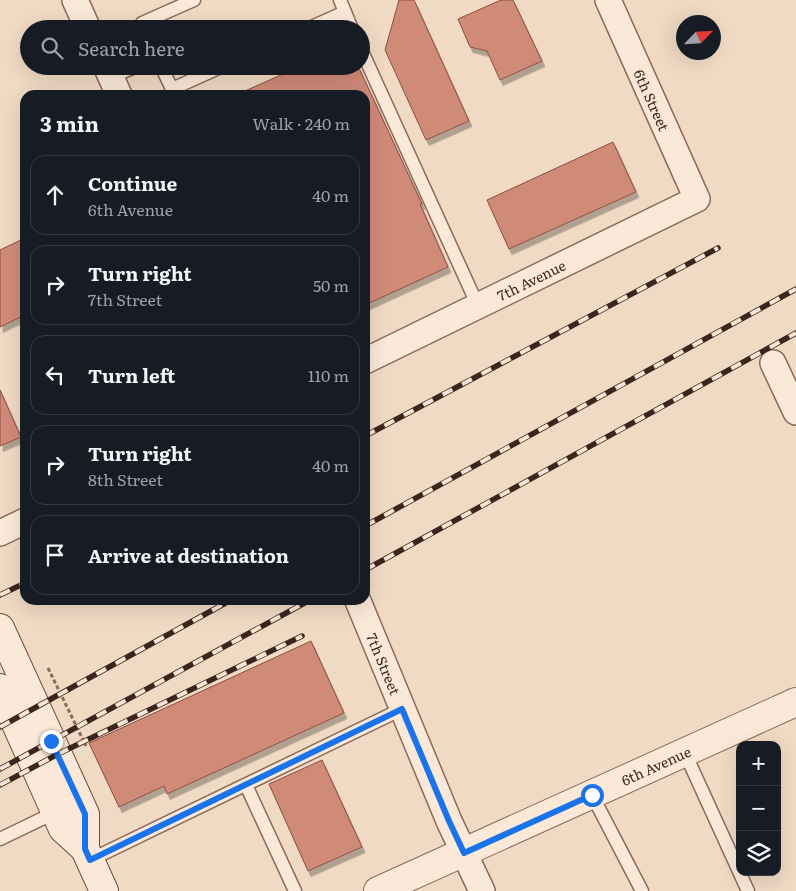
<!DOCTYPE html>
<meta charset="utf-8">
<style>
body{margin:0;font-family:Literata,serif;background:#20242c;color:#f1f3f6}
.controls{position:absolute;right:15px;bottom:15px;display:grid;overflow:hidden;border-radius:10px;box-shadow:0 5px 20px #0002}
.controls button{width:45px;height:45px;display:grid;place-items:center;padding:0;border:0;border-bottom:1px solid #363941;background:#171b24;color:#f1f3f6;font:25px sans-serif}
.compass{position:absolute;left:676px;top:15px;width:45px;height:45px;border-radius:50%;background:#171b24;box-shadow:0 5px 20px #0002;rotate:65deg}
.stop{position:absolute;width:15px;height:15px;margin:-11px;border:4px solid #1a73e8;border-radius:50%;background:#fff}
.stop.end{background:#1a73e8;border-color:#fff;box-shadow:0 1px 5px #0008}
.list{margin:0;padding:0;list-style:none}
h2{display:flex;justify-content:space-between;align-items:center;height:65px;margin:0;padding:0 20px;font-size:21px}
h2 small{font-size:16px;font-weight:400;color:#9ea1a6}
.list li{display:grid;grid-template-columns:32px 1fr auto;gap:15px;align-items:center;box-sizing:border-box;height:80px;margin:0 10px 10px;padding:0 10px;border:1px solid #363941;border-radius:15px}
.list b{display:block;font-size:19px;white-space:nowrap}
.list p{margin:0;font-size:16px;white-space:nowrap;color:#9ea1a6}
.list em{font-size:16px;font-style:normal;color:#9ea1a6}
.icon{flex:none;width:28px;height:28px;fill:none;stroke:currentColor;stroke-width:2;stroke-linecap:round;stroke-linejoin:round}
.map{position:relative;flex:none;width:796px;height:891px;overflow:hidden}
.search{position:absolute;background:#171b24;box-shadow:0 5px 20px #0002;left:20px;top:20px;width:350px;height:55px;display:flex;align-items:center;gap:12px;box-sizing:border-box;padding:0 18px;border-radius:28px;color:#9ea1a6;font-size:19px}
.panel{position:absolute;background:#171b24;box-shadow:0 5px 20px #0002;left:20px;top:90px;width:350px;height:515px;border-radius:15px}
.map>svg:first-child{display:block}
</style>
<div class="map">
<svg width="796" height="891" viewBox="0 0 796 891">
<defs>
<filter id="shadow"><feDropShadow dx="3" dy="5.5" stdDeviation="0" flood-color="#0004"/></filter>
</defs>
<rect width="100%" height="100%" fill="#f0dac4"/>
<!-- building -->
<g fill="#d08a78" stroke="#8c4d3e" filter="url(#shadow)">
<path d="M399 0H414L469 121 426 140 385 50Z"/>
<path d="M501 0H513L542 61 500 80 487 51 470 47 458 19Z"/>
<path d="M301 66H358L422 204H420L448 267 365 305V95H236Z"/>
<path d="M613 142 636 192 509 249 487 200Z"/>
<path d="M25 238V315L0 327V250Z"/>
<path d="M0 390 21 437 0 446Z"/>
<path d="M311 641 344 713 167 794 164 786 119 807 89 743Z"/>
<path d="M322 760 362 847 308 871 269 784Z"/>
</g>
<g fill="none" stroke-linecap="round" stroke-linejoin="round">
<!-- service casing -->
<g stroke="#8c6a59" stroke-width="15">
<g id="service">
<path d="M340 0 352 29"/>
<path d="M145 29 142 23 194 0"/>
<path d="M307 29 345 12"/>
<path d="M361 49 478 306"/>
<path d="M161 66 172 89 223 66"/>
<path d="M111 77 137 66"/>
<path d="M685 753 748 891"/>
<path d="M246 785 295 891"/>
<path d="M592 795 642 891"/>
<path d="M0 839 56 812"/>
<path d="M90 860 402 709"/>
</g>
</g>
<!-- minor casing -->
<g stroke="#8c6a59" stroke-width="28">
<g id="minor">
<path d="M75 0 88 29"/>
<path d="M106 66 119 95"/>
<path id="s1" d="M365 361 697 199 608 0"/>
<path d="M773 363 796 412"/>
<path d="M0 533 25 521"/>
<path id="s2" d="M358 601 449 821 482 891"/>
</g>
</g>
<!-- tertiary casing -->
<g stroke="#8c6a59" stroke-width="30">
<g id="tertiary">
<path id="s3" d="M378 891 796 702"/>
</g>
</g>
<!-- secondary casing -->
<g stroke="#6e4b3c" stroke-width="30">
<g id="secondary">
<path d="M0 628 85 814V849L104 891"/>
<path d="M0 688 63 829 85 849"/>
</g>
</g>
<!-- path -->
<path stroke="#8c6a59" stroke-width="3" stroke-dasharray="4 2.5" stroke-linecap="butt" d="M48 668 86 746"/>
<!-- service -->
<use href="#service" stroke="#fae9d8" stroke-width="12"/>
<!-- minor -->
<use href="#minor" stroke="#fae9d8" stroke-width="25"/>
<!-- tertiary -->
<use href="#tertiary" stroke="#fae9d8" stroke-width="28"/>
<!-- secondary -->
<use href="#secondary" stroke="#fae9d8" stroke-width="28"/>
<!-- rail casing -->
<g stroke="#3b261e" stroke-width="5.5">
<g id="rail">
<path d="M365 436 718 248"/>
<path d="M365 526 796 289"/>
<path d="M365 570 796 333"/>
<path d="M0 595 25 583"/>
<path d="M0 727 231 600"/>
<path d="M0 769 310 600"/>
<path d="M0 785 58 754 302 636"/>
</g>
</g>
<!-- rail -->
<use href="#rail" stroke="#f7e6d4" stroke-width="4" stroke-dasharray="11" stroke-linecap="butt"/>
</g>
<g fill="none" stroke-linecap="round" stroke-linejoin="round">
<!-- route -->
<path stroke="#1a73e8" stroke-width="6" d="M51 741 85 814V849L90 860 402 709 449 821 464 853 592 795"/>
</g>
<g text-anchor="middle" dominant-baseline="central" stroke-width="5" stroke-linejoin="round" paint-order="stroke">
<!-- street labels -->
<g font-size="14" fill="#3b261e" stroke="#f7e6d4">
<text transform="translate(652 100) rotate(66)">6th Street</text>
<text stroke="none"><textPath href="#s1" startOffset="185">7th Avenue</textPath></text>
<text stroke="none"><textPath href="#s2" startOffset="68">7th Street</textPath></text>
<text stroke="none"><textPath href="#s3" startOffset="305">6th Avenue</textPath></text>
</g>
</g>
</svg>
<div class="controls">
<button>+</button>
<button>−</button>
<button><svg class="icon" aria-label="layers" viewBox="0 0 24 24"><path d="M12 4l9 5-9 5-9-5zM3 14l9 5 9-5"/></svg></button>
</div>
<svg class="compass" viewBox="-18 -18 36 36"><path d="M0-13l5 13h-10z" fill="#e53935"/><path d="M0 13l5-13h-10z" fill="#9ea1a6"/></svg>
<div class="stop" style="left:592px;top:795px"></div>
<div class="stop end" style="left:51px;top:741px"></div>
<div class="search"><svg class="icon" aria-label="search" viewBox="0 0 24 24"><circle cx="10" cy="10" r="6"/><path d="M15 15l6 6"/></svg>Search here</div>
<section class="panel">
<h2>3 min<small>Walk · 240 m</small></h2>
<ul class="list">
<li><svg class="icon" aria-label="ahead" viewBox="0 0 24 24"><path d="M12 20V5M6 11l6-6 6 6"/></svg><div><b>Continue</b><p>6th Avenue</p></div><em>40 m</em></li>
<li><svg class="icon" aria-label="right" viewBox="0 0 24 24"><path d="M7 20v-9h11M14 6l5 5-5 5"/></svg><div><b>Turn right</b><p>7th Street</p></div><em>50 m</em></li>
<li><svg class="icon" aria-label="left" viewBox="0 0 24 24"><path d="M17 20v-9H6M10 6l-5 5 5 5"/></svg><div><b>Turn left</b></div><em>110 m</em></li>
<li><svg class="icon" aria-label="right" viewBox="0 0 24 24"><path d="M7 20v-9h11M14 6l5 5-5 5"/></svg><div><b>Turn right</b><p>8th Street</p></div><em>40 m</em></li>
<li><svg class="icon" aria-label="arrive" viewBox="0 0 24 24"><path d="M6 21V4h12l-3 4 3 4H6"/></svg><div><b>Arrive at destination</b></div></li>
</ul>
</section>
</div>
